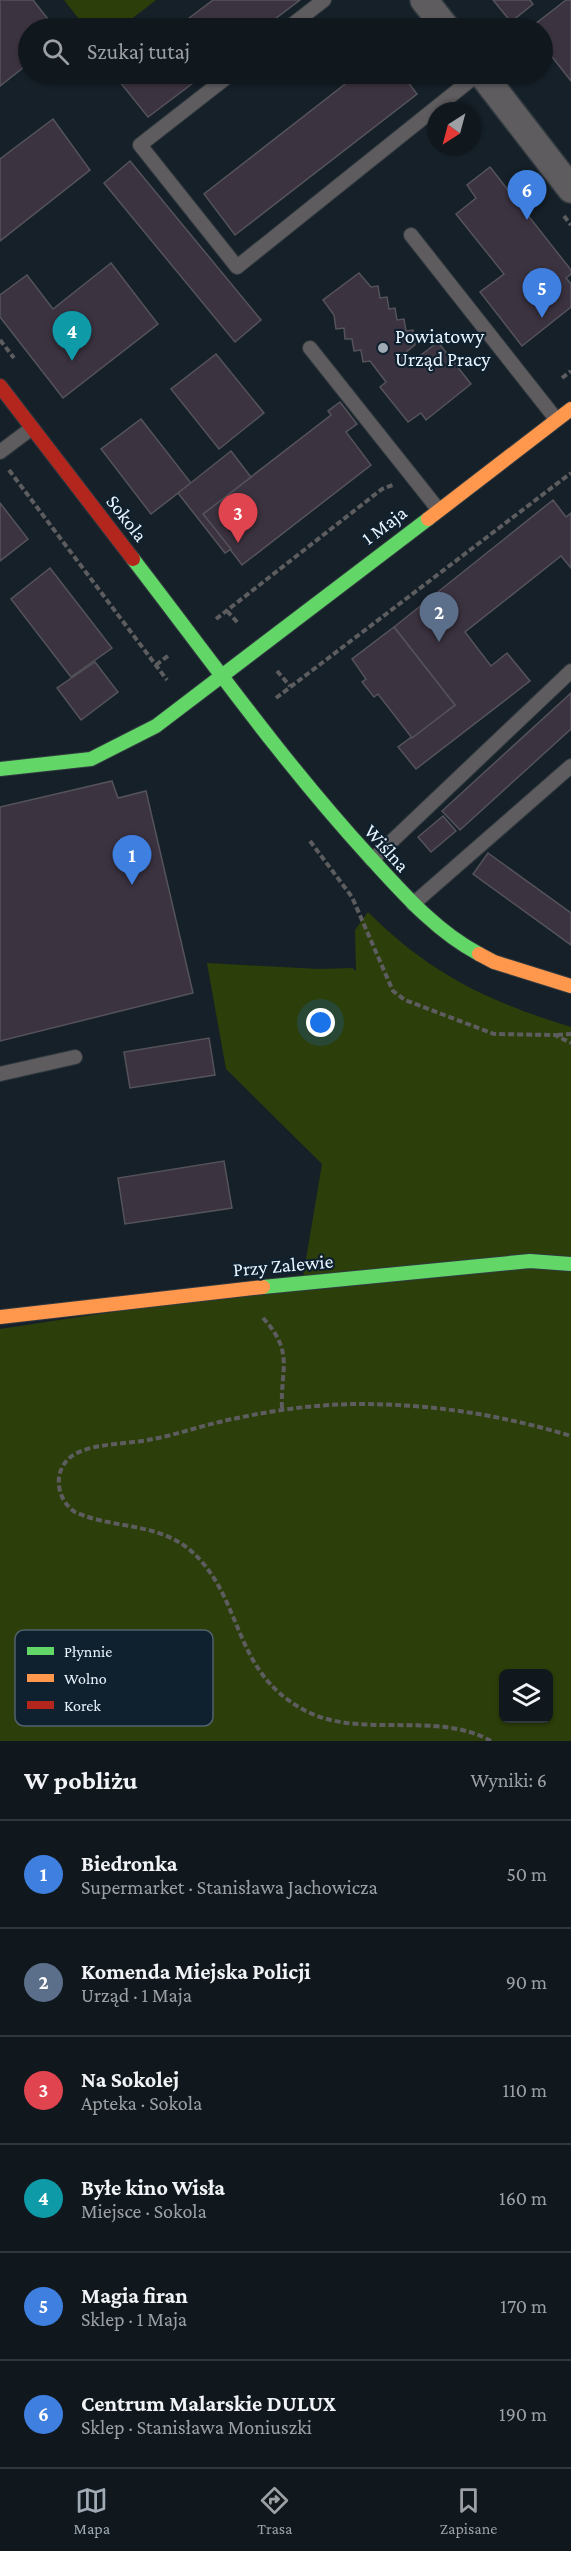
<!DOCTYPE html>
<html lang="pl">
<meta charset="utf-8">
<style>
body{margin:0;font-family:"Crimson Pro",serif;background:#1e252b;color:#f1f3f6}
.controls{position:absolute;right:18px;bottom:18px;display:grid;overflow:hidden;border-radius:9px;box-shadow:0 2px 4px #0004}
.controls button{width:54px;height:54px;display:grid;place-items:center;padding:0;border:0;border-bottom:2px solid #30373c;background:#10181e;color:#f1f3f6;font:30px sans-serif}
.compass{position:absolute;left:427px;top:102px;width:54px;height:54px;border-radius:50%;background:#10181e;box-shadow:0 2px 4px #0004;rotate:216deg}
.you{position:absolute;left:321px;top:1023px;width:21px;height:21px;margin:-15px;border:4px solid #fff;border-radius:50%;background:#1a73e8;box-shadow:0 0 0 9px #1a73e833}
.badge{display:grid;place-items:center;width:39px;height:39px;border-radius:50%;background:#a0aab4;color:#fff;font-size:20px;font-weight:700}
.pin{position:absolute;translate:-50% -50px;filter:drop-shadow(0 2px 3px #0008)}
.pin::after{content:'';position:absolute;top:32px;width:21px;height:18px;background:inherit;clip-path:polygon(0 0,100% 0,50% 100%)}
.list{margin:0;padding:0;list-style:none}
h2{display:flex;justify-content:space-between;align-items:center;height:78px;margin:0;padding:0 24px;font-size:26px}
h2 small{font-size:20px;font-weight:400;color:#9ca0a4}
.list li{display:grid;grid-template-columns:39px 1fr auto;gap:18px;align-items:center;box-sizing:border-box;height:108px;padding:0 24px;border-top:2px solid #30373c}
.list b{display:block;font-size:22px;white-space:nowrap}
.list p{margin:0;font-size:20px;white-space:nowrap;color:#9ca0a4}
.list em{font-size:20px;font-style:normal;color:#9ca0a4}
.icon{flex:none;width:33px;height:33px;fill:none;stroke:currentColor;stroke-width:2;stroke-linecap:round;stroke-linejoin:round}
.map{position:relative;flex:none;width:571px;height:1741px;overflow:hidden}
.search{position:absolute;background:#10181e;box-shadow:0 2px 4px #0004;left:18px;right:18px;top:18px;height:66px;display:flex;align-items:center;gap:15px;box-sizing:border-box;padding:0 21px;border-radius:33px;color:#9ca0a4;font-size:22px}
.sheet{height:726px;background:#10181e}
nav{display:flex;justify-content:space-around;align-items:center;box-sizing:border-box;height:84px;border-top:2px solid #30373c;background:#10181e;font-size:16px;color:#9ca0a4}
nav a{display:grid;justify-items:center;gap:3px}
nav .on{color:#a0aab4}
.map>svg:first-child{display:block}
</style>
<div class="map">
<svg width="571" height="1741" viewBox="0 0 571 1741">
<rect width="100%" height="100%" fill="#162028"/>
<!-- green -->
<g fill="#2c3e09" fill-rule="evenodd">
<path d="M64 0H156L120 28H86Z"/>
<path d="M368 912C430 974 489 1002 571 1027V1741H0V1329L302 1283 322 1164 226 1069 207 963 319 969 352 968 356 971 355 930ZM504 1674H548V1718H504Z"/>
</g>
<!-- building -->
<g fill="#3c3340" stroke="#54535a" stroke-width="1.5">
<path d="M0 0H33L55 28H28V64L0 86Z"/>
<path d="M213 0H300L263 28H176Z"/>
<path d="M493 0H530L533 4 511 22Z"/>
<path d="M566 0H571V81L542 44V28H530Z"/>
<path d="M118 74H205L148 117 115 76Z"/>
<path d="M358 74H402L417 94 235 235 204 194Z"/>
<path d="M53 119 90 170 0 241V159Z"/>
<path d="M130 161 261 320 235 342 104 183Z"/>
<path d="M490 167 571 270V274L566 278 571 284V307L522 346 480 292 504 274 456 214 476 198 467 185Z"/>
<path d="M111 263 158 324 63 398 0 317V295L27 275 53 309Z"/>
<path d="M359 273 371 287 378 286 380 298 387 297 389 309 395 308 397 320 404 319 406 331 413 330 415 345 401 356 408 365 438 342 471 384 426 420 421 413 408 422 380 387 386 382 370 361 363 362 361 350 354 351 352 339H345L344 328 336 329 334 315 323 300Z"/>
<path d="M216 354 264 413 219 449 171 389Z"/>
<path d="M340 402 357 424 346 432 371 465 242 565 203 514 331 415 328 411Z"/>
<path d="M141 419 191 483 151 514 101 449Z"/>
<path d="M231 451 251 477 203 514 231 549 225 553 178 493Z"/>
<path d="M553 500 566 517 571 513V568L561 556 465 632 491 666 507 653 530 681 416 769 398 747 455 705 394 627Z"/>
<path d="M0 503 28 539 0 561Z"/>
<path d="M50 568 112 648 71 677 11 599Z"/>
<path d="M394 627 455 705 412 738 378 694 374 697 362 682 366 679 352 659Z"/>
<path d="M95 662 118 692 81 720 57 688Z"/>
<path d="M571 693V729L460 830 442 811Z"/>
<path d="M112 781 118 798 146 791 193 993 0 1041V807Z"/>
<path d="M443 816 456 831 431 852 418 837Z"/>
<path d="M488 853 571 913V945L473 874Z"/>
<path d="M209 1038 215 1075 130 1088 124 1052Z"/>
<path d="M224 1161 232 1208 125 1224 118 1178Z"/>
</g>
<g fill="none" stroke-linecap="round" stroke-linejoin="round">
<!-- lane casing -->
<g stroke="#313a40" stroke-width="16">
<g id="lane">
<path d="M288 28 324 0"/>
<path d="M231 74 140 145 237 267 478 74"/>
<path d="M411 235 556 419"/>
<path d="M310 348 438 509"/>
<path d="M0 452 32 428"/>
<path d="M372 860 571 671"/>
<path d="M413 904 571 766"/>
<path d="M0 1074 75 1057"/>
</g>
</g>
<!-- street casing -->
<g stroke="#313a40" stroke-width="30">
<g id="street">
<path d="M424 0 446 28"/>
<path d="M482 74 571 189"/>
</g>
</g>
<!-- fast casing -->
<g stroke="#313a40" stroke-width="16">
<g id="fast">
<path d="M133 559C210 659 283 762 368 855 401 891 435 931 479 954"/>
<path d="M0 769 91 759 156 726 428 519"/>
<path d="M263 1287 530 1261 571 1264"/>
</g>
</g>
<!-- slow casing -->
<g stroke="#313a40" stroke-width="16">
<g id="slow">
<path d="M428 519 571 409"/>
<path d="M479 954 494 962 571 986"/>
<path d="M0 1317 263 1287"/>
</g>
</g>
<!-- jam casing -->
<g stroke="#313a40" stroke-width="16">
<path id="jam" d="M0 386 133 559"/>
</g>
<!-- path -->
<g stroke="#5d5d60" stroke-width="4" stroke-dasharray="6 3" stroke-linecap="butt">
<path d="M564 216 571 225"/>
<path d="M0 340 14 358"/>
<path d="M562 378 571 371"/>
<path d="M9 470 167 680"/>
<path d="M227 611 239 624"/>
<path d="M216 619 382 489 393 485"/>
<path d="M156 665 169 655"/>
<path d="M277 671 290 686"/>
<path d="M276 698 571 473"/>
<path d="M310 841 352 897 393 991 405 1000 494 1034 555 1035 571 1043"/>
<path d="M557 1035 571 1034"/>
<path d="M263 1318C295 1353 280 1369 282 1409"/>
<path d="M491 1741C437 1710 359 1740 304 1710 230 1670 245 1598 190 1550 157 1522 112 1529 75 1512 54 1498 52 1465 77 1453 96 1443 131 1444 153 1439 180 1434 206 1424 233 1419 274 1410 317 1404 360 1404 432 1404 502 1415 571 1436"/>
</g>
<!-- lane -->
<use href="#lane" stroke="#5e5c5e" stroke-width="14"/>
<!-- street -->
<use href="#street" stroke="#5e5c5e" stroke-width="27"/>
<!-- fast -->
<use href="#fast" stroke="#63d668" stroke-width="14"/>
<!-- slow -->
<use href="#slow" stroke="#ff974d" stroke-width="14"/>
<!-- jam -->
<use href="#jam" stroke="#b3261e" stroke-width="14"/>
</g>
<!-- markers -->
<circle fill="#a0aab4" stroke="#0f212f" stroke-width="2" cx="383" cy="348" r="6"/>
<g text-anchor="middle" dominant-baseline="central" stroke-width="4.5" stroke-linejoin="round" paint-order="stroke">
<!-- poi labels -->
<g font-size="20" fill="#eaf5ff" stroke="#0f212f" text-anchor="start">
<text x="395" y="336">Powiatowy<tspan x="395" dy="23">Urząd Pracy</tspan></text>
</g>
<!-- street labels -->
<g font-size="20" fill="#eaf5ff" stroke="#0f212f">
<text transform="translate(127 518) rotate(52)">Sokola</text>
<text transform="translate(384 525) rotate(-37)">1 Maja</text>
<text transform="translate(387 848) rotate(48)">Wiślna</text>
<text transform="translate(283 1265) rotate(-5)">Przy Zalewie</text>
</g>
</g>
<!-- legend -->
<rect x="15" y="1630" width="198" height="96" rx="9" fill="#0f212f" stroke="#51616d" stroke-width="1.5"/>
<rect x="27" y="1647" width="27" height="8" fill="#63d668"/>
<rect x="27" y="1674" width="27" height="8" fill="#ff974d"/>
<rect x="27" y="1701" width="27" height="8" fill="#b3261e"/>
<g font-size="16" fill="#eaf5ff">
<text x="64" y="1657">Płynnie</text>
<text x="64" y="1684">Wolno</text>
<text x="64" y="1711">Korek</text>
</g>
</svg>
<div class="controls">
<button><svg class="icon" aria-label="layers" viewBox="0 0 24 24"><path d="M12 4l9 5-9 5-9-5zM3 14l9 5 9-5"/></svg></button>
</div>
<svg class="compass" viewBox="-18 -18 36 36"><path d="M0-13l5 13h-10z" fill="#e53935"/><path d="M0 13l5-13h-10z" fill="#9ca0a4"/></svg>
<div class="you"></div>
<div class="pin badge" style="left:132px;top:885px;background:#3f7fe0">1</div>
<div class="pin badge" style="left:439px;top:642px;background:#5c6f8a">2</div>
<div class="pin badge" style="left:238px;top:543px;background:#e0444e">3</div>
<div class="pin badge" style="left:72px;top:361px;background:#0f9aa8">4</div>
<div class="pin badge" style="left:542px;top:318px;background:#3f7fe0">5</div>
<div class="pin badge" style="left:527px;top:220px;background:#3f7fe0">6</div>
<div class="search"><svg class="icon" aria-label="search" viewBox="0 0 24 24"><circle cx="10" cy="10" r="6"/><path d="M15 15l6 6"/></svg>Szukaj tutaj</div>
</div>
<section class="sheet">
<h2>W pobliżu<small>Wyniki: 6</small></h2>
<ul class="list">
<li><span class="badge" style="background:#3f7fe0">1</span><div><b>Biedronka</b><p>Supermarket · Stanisława Jachowicza</p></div><em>50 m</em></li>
<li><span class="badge" style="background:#5c6f8a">2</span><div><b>Komenda Miejska Policji</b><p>Urząd · 1 Maja</p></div><em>90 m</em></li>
<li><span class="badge" style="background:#e0444e">3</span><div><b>Na Sokolej</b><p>Apteka · Sokola</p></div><em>110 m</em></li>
<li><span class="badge" style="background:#0f9aa8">4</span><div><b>Byłe kino Wisła</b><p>Miejsce · Sokola</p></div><em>160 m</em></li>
<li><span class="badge" style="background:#3f7fe0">5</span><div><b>Magia firan</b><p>Sklep · 1 Maja</p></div><em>170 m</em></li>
<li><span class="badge" style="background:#3f7fe0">6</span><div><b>Centrum Malarskie DULUX</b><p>Sklep · Stanisława Moniuszki</p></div><em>190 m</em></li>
</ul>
</section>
<nav>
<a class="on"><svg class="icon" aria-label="map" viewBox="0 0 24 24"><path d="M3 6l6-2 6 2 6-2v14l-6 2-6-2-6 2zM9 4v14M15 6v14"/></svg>Mapa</a>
<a><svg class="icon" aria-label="directions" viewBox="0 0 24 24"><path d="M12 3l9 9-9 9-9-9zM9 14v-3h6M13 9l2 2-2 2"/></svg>Trasa</a>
<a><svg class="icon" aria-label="saved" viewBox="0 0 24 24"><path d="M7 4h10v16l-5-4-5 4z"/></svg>Zapisane</a>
</nav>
